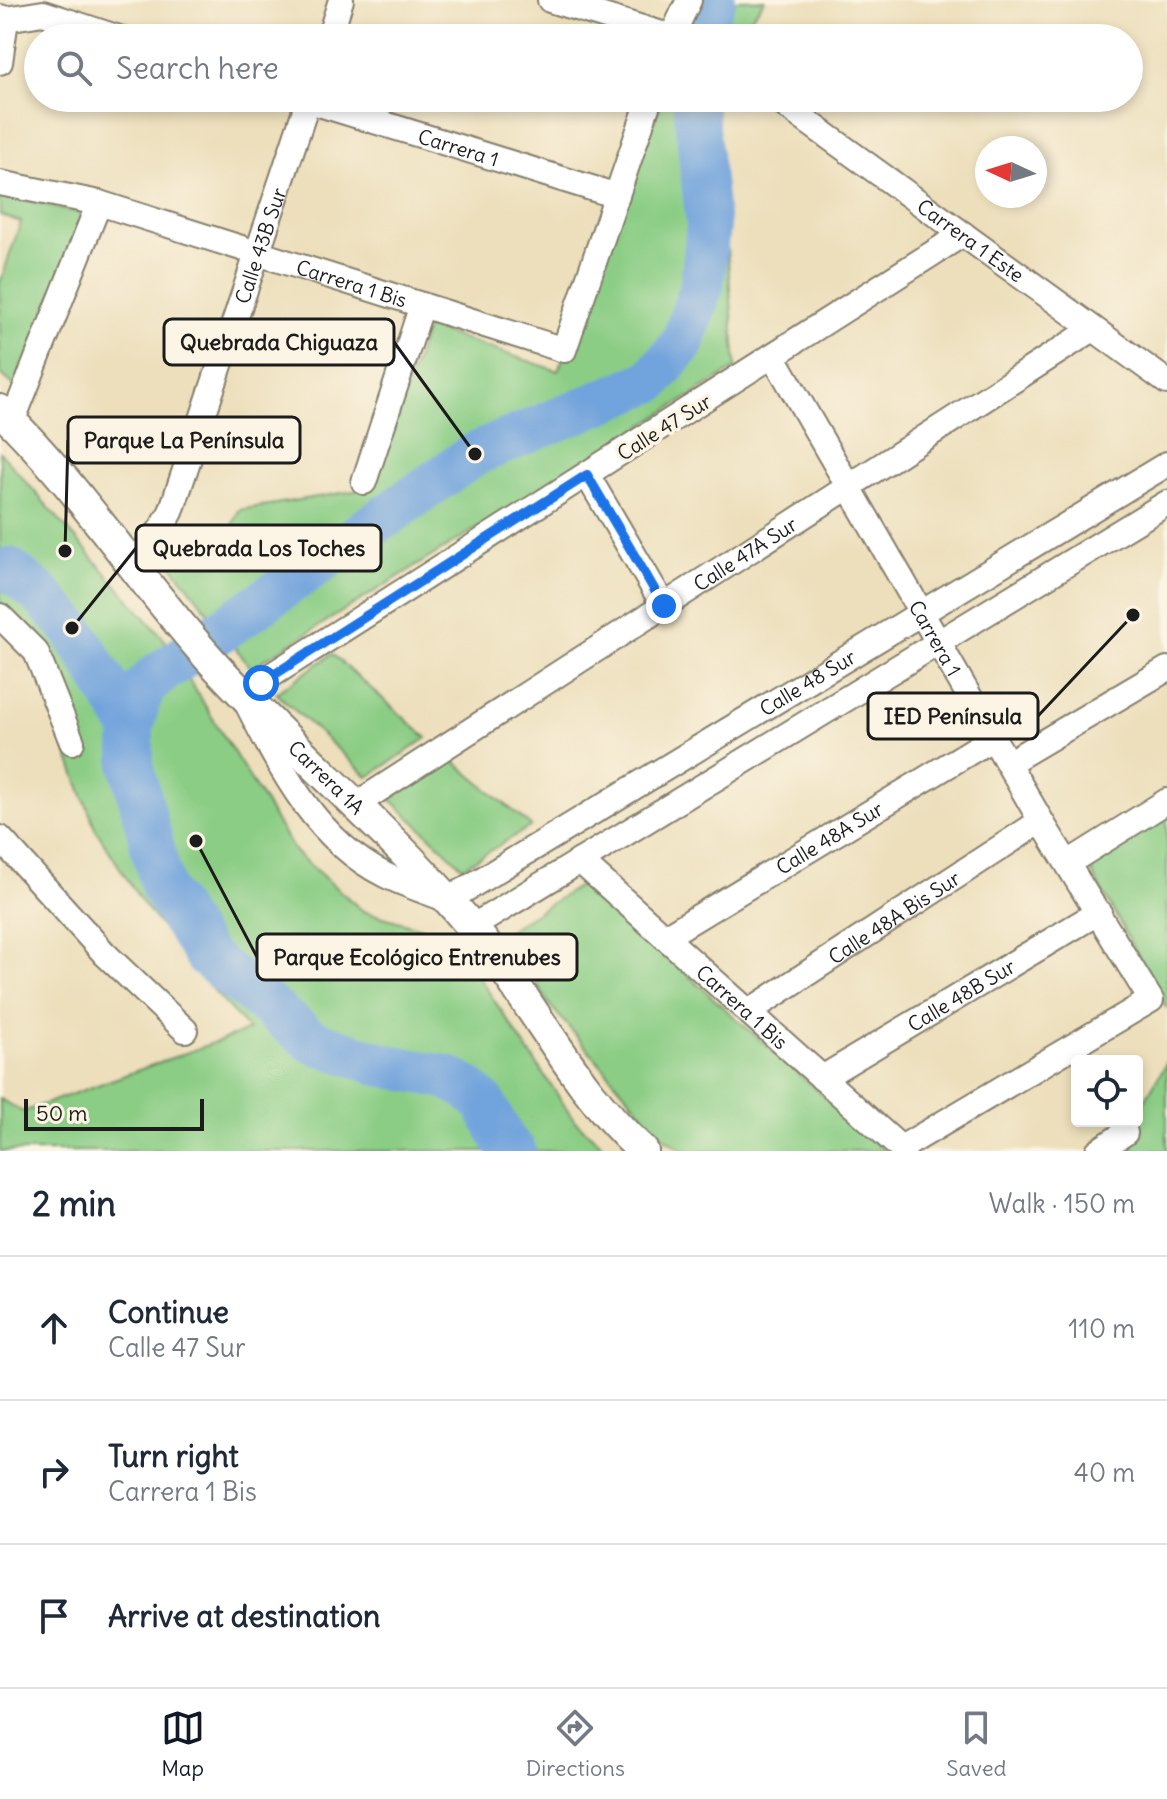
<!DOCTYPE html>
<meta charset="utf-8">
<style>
body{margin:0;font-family:Delius,sans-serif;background:#f2f2f3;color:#1f2937}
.controls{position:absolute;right:24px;bottom:24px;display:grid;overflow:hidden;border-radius:8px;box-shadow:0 4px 12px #0003}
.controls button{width:72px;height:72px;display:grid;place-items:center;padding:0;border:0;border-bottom:2px solid #e0e1e3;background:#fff;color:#1f2937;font:40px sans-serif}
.compass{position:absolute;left:975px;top:136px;width:72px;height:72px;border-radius:50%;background:#fff;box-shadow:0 4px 12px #0003;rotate:274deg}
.scale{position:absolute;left:24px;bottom:20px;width:180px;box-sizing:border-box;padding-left:8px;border:4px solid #1c1c1c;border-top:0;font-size:22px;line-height:28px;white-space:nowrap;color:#1c1c1c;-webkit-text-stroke:6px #fcf5e5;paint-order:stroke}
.stop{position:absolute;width:24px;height:24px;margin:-18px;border:6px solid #1a73e8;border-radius:50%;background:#fff}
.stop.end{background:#1a73e8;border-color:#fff;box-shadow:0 2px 8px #0008}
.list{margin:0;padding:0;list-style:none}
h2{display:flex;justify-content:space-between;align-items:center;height:104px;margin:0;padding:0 32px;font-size:34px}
h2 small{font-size:26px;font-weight:400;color:#747a83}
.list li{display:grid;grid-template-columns:52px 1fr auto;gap:24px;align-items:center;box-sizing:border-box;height:144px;padding:0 32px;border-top:2px solid #e0e1e3}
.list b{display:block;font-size:30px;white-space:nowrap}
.list p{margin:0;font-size:26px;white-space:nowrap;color:#747a83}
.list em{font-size:26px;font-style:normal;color:#747a83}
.icon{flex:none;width:44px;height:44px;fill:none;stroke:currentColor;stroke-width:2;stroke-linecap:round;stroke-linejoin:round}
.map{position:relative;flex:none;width:1167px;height:1151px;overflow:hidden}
.search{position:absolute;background:#fff;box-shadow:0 4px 12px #0003;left:24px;right:24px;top:24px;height:88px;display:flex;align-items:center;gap:20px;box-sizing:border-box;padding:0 28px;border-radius:44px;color:#747a83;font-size:30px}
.sheet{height:536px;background:#fff}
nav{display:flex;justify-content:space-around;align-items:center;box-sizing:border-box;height:112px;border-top:2px solid #e0e1e3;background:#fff;font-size:22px;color:#747a83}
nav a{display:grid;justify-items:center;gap:4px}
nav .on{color:#111827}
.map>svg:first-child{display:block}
</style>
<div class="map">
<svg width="1167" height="1151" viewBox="0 0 1167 1151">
<rect width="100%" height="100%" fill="#fcf5e5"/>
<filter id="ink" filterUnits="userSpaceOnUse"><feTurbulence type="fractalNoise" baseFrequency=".0125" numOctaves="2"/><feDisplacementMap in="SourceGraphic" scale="16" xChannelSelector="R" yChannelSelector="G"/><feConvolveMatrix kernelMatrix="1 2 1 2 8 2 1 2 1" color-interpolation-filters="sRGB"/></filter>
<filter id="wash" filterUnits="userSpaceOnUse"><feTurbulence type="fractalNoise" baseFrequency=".006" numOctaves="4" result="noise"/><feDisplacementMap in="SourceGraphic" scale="32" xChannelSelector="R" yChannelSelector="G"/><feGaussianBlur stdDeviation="1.8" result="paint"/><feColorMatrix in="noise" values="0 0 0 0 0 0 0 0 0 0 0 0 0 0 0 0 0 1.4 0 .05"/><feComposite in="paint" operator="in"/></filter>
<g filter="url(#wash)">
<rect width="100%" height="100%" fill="#eddfbc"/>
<!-- green -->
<g fill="#8bcd85" stroke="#547450" stroke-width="2">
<path d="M696 0H765L735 38 689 13Z"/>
<path d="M663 98H716L736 368 251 668 171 564 192 530 220 554 239 510 372 488 427 327 558 371Z"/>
<path d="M0 193 82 214 17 388 0 373V283L21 222 0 215Z"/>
<path d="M0 452 164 639 295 852 363 911 452 937 575 1121 609 1151H0V1099L23 1112 249 1030 194 969 141 901 96 830 62 740 42 648 0 604Z"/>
<path d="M332 654 427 738 368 777 276 693Z"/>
<path d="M448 756 531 826 463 867 387 796Z"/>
<path d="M1167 812V1009L1087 863Z"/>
<path d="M584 883 885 1151H683L663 1137 548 1003 508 930Z"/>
<path d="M1167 1062V1151H1106L1124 1137 1133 1121H1137V1114Z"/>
</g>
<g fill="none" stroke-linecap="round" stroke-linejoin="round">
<!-- river -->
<g stroke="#71a3dc" stroke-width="44">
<path d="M698 38 714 0"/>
<path d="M9 569 40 594 72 628 132 727"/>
<path d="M514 1151 505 1142 484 1103 467 1088 446 1077 383 1065 312 1041 206 956 163 889 132 766V727L139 699 146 686 156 676 475 454 651 381 682 344 702 285 708 226 694 98"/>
</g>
</g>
</g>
<g filter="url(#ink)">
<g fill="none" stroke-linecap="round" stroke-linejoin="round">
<!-- minor casing -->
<g stroke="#847e6c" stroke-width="28">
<g id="minor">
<path d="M550 0 675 38"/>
<path d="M0 17 6 19 43 13 119 38"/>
<path d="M329 38 341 0"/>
<path d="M671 38 689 0"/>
<path d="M0 62 6 19"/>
<path id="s1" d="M300 98 617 196"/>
<path id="s2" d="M775 98 1167 382"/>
<path id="s3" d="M0 183 99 203 564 350 650 98"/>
<path id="s4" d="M963 234 242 694C277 762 313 839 385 875 405 885 427 892 448 900L1167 464"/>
<path id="s5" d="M774 357 1041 821 1151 1000 901 1148"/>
<path d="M12 422 99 203"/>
<path d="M587 475 664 606"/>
<path d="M364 482 422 305"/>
<path id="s6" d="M130 561 151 545 171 512 309 98"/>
<path d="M0 616 36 652 72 742"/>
<path d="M1008 763 1167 669"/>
<path id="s7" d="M355 805 1093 329"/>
<path d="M0 838 105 954 185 1030"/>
<path id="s8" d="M580 861 904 1151"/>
<path d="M1068 863 1167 801"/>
<path d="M472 927 1167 503"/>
<path id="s9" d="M665 937 993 738"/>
<path id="s10" d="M748 1012 1041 821"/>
<path id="s11" d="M822 1078 1099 912"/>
<path d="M1098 1151 1125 1133"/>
</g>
</g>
<!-- major casing -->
<g stroke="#847e6c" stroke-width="34">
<g id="major">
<path id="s12" d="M0 410C80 487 140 583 215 665 297 754 392 832 470 925 531 997 572 1087 643 1151"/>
</g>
</g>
<!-- minor -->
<use href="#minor" stroke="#fff" stroke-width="24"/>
<!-- major -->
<use href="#major" stroke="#fff" stroke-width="30"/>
</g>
</g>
<g fill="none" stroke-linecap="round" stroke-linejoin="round" filter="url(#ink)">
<!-- route -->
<path stroke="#1a73e8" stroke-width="10" d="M261 683 587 475 664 606"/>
</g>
<g text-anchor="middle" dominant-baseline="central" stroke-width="7" stroke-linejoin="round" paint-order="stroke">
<!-- street labels -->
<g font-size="20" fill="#1c1c1c" stroke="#fcf5e5">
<text stroke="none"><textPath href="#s1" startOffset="166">Carrera 1</textPath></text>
<text stroke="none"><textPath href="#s2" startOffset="242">Carrera 1 Este</textPath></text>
<text stroke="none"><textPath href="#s6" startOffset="346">Calle 43B Sur</textPath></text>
<text stroke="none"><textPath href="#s3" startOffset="366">Carrera 1 Bis</textPath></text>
<text transform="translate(664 427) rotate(-32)">Calle 47 Sur</text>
<text stroke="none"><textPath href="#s7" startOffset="464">Calle 47A Sur</textPath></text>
<text stroke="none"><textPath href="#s5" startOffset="324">Carrera 1</textPath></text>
<text stroke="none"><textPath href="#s4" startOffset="1578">Calle 48 Sur</textPath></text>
<text stroke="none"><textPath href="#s12" startOffset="492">Carrera 1A</textPath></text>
<text stroke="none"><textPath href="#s9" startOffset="192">Calle 48A Sur</textPath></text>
<text stroke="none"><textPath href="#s10" startOffset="174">Calle 48A Bis Sur</textPath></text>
<text stroke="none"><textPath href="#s11" startOffset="162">Calle 48B Sur</textPath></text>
<text stroke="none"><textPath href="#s8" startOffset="218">Carrera 1 Bis</textPath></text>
</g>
</g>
<!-- callouts -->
<path fill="none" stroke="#1c1c1c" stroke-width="3" d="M475 454L394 342M65 551L68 440M72 628L136 548M1133 615L1038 716M196 841L257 957"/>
<g fill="#1c1c1c" stroke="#fcf5e5" stroke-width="3">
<circle cx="475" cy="454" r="8"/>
<circle cx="65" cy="551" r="8"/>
<circle cx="72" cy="628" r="8"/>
<circle cx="1133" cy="615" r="8"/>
<circle cx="196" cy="841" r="8"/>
</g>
<g fill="#fcf5e5" stroke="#1c1c1c" stroke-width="3">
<rect x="164" y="319" width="230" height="46" rx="8"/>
<rect x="68" y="417" width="232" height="46" rx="8"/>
<rect x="136" y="525" width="245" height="46" rx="8"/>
<rect x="868" y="693" width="170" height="46" rx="8"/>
<rect x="257" y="934" width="320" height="46" rx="8"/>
</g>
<g font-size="22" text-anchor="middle" font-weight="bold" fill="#1c1c1c">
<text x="279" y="350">Quebrada Chiguaza</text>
<text x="184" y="448">Parque La Península</text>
<text x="259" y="556">Quebrada Los Toches</text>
<text x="953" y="724">IED Península</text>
<text x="417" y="965">Parque Ecológico Entrenubes</text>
</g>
</svg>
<div class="controls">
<button><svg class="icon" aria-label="locate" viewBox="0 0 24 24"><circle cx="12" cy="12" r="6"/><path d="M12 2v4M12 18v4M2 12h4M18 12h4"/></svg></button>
</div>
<svg class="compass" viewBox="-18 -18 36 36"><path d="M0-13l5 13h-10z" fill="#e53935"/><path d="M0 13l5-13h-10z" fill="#747a83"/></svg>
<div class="scale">50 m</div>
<div class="stop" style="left:261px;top:683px"></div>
<div class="stop end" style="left:664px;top:606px"></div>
<div class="search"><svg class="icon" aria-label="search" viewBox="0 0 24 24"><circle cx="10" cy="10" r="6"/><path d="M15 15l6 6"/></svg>Search here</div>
</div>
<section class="sheet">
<h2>2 min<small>Walk · 150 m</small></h2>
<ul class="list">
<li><svg class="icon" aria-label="ahead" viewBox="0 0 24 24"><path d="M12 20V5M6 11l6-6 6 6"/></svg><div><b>Continue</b><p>Calle 47 Sur</p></div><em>110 m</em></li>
<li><svg class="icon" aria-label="right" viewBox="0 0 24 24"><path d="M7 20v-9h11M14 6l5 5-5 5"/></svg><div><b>Turn right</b><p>Carrera 1 Bis</p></div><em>40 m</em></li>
<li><svg class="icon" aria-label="arrive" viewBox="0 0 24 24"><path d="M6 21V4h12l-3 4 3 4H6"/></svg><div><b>Arrive at destination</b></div></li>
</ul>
</section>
<nav>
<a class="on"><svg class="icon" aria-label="map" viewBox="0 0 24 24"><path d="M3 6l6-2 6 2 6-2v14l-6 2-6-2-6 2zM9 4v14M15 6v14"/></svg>Map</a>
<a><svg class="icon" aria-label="directions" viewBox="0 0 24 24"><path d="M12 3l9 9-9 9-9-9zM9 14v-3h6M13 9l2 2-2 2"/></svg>Directions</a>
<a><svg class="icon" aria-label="saved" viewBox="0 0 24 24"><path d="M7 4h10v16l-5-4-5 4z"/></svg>Saved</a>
</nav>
